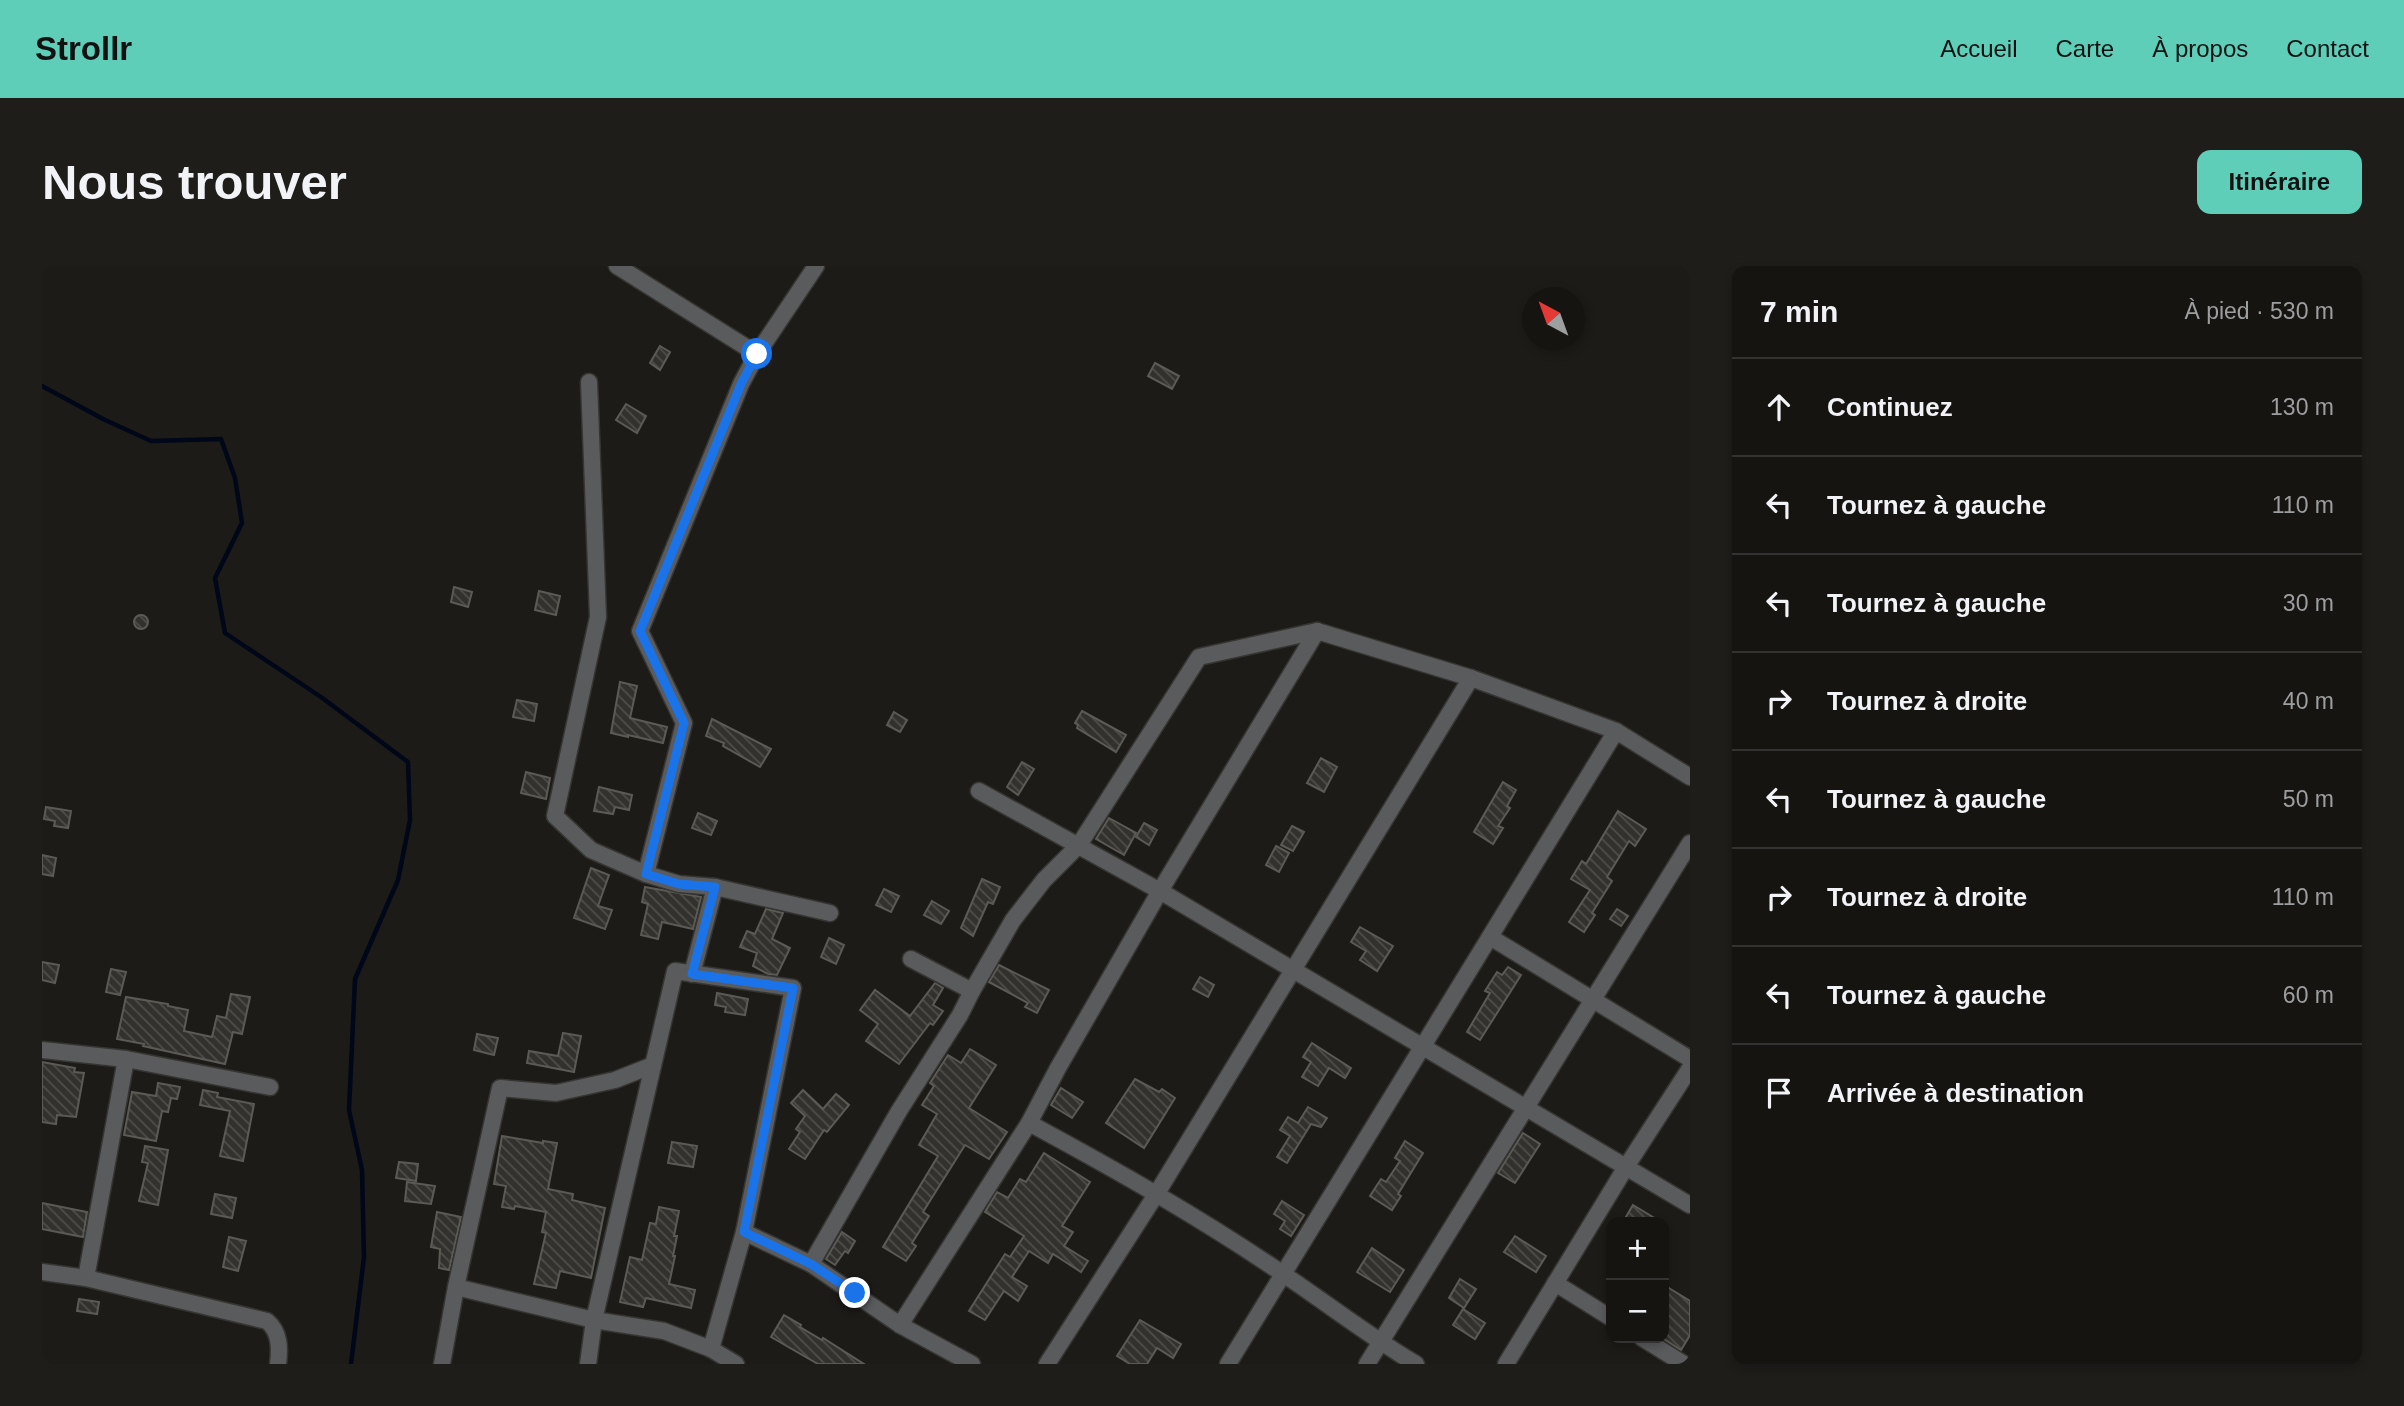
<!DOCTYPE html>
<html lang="fr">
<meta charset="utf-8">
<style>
body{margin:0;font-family:Arial,sans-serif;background:#1e1d1a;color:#f1f3f6}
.controls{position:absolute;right:21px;bottom:21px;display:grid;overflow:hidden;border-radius:14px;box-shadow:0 4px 10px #0003}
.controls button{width:63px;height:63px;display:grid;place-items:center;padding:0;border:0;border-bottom:2px solid #343331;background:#151411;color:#f1f3f6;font:35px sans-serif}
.compass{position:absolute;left:1480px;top:21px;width:63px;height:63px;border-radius:50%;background:#151411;box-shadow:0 4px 10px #0003;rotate:319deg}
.stop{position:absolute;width:21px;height:21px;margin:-16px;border:5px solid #1a73e8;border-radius:50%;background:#fff}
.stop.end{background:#1a73e8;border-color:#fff;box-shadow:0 2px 7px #0008}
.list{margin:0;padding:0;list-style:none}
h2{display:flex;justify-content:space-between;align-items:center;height:91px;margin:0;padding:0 28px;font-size:30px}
h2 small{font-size:23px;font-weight:400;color:#9d9e9f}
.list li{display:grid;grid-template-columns:46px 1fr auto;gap:21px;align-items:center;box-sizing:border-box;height:98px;padding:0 28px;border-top:2px solid #343331}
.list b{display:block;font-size:26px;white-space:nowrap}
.list em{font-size:23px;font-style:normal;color:#9d9e9f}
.icon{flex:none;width:38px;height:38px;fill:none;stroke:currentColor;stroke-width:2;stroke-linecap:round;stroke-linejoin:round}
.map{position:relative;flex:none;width:1648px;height:1098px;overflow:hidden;border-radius:14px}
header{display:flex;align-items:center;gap:42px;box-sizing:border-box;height:98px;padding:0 35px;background:#5eceb8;color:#111}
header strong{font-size:33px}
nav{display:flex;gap:38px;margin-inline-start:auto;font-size:24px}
.intro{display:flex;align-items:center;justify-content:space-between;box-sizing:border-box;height:168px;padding:0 42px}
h1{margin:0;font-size:49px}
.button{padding:18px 32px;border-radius:14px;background:#5eceb8;color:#111;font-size:24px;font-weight:700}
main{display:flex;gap:42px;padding:0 42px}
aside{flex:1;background:#151411;border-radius:14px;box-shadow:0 4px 10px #0003}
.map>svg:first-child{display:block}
</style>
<header>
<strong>Strollr</strong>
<nav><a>Accueil</a><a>Carte</a><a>À propos</a><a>Contact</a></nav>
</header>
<div class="intro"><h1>Nous trouver</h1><a class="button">Itinéraire</a></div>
<main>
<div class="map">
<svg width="1648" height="1098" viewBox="0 0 1648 1098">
<defs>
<pattern id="building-back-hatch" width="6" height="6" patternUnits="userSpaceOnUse" patternTransform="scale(1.75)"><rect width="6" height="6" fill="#33312d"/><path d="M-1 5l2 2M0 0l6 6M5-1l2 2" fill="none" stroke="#504e4b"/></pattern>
</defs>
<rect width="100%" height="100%" fill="#1c1b17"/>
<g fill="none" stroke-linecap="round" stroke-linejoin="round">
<!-- stream -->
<path stroke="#000719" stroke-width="4.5" d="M0 120 61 153 109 175 179 173 193 212 200 257 173 312 183 367 279 431 366 496 368 554 356 614 313 713 307 844 320 904 322 991 309 1098"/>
</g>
<!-- building -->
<g fill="url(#building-back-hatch)" stroke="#5b5a55" stroke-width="2">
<path d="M618 80 628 86 618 104 608 97Z"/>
<path d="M1113 97 1137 110 1130 123 1106 110Z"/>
<path d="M584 138 604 150 595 167 574 154Z"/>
<path d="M412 321 430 326 426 341 409 336Z"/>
<path d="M497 325 518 330 514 349 493 344Z"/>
<circle cx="99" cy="356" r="7"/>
<path d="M578 416 595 420 588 452 625 461 621 477 586 469V471L569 467Z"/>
<path d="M475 434 495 438 492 455 471 451Z"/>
<path d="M1040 445 1084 469 1074 486 1035 462 1036 459 1033 457Z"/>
<path d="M852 446 865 454 858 466 845 459Z"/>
<path d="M670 453 729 483 718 501 681 480 682 477 664 470Z"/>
<path d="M1279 492 1295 501 1282 526 1265 517Z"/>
<path d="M980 496 992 503 976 529 965 521Z"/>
<path d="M484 506 508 512 504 533 479 527Z"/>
<path d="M1461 516 1474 524 1465 540 1468 542 1456 560 1461 562 1451 578 1432 566Z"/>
<path d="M557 521 590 529 587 544 573 541 571 548 552 545Z"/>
<path d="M4 541 29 545 26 562 12 560 13 555 2 553Z"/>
<path d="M1576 545 1604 563 1593 580 1587 575 1565 611 1570 615 1550 647 1553 649 1542 666 1527 656 1548 624 1529 613 1540 595 1544 598Z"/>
<path d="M656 547 675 555 669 569 650 562Z"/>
<path d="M1067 552 1094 567 1082 589 1054 573Z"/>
<path d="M1102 557 1115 564 1107 579 1094 571Z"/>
<path d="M1250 560 1262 566 1251 585 1239 579Z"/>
<path d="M1234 580 1247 587 1237 606 1224 599Z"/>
<path d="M0 589 14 592 11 610 0 608Z"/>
<path d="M549 602 567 609 556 640 570 644 563 663 532 652Z"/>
<path d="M940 613 958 621 951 638 946 636 931 670 919 662Z"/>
<path d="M603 621 659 631 651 663 620 656 616 673 599 669 606 638 600 636Z"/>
<path d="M842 623 857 630 849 646 834 639Z"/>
<path d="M890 635 907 645 899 658 882 649Z"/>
<path d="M724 643 741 647 730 673 748 682 735 709 726 708 711 700 715 687 698 681 705 665 713 668Z"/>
<path d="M1575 643 1586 650 1579 660 1568 653Z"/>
<path d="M1318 661 1351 680 1335 705 1318 694 1324 685 1309 676Z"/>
<path d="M787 672 802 679 794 698 779 691Z"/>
<path d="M0 696 17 699 13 717 0 714Z"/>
<path d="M957 699 1007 724 995 747 983 741 986 737 947 716Z"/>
<path d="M1466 701 1479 709 1438 774 1425 766 1448 727 1443 725 1455 706 1460 709Z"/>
<path d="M69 703 84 706 78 729 64 726Z"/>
<path d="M1158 711 1172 719 1166 731 1151 723Z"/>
<path d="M893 717 901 722 891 739 901 745 891 759 888 757 857 798 824 775 836 758 818 744 833 724 868 750Z"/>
<path d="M675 727 706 733 703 749 683 746 684 741 673 739Z"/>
<path d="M189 728 208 731 200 768 191 766 183 798 101 780 102 778 75 773 84 731 126 738V740L146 744 142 765 170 771 175 750 184 752Z"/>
<path d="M521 767 539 770 532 806 485 797 487 785 516 790Z"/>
<path d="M435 768 456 772 452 789 432 784Z"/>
<path d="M1270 777 1309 802 1303 812 1287 802 1276 820 1260 811 1269 796 1261 791Z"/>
<path d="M928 783 954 799 927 842 965 866 947 893 923 879 881 946 887 950 870 977 874 980 864 995 841 981 896 890 877 879 895 848 880 839 892 820 888 817 906 789 919 797Z"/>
<path d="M0 796 33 802 32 806 42 807 34 851 15 849 14 858 0 856Z"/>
<path d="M1093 813 1117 826 1120 823 1133 832 1102 882 1064 857Z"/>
<path d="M116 817 138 821 135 833 129 832 126 846 120 845 114 875 82 869 90 826 114 830Z"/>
<path d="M1019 822 1041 836 1030 852 1009 839Z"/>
<path d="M161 824 176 827 175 831 212 838 201 895 178 890 188 845 158 839Z"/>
<path d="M761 824 781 843 794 828 807 839 785 866 782 864 763 893 747 883 758 866 754 863 763 850 749 837Z"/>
<path d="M1266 841 1285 852 1279 861 1269 858 1245 897 1235 891 1248 870 1238 864 1246 851 1256 857Z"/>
<path d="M1481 867 1498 878 1473 917 1456 907Z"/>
<path d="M460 870 501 877V875L515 877 506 923 531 928 530 934 563 942 549 1012 518 1005 514 1022 492 1018 504 967 500 966 504 946 473 940 472 943 460 941 464 920 452 918Z"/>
<path d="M1363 875 1381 887 1356 928 1359 930 1350 944 1328 930 1339 913 1344 916 1358 895 1353 892Z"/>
<path d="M630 876 655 880 651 901 626 897Z"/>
<path d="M103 880 126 884 116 939 97 935 106 897 100 896Z"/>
<path d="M1002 887 1048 916 1020 960 1031 966 1022 980 1046 995 1039 1006 1011 988 1006 997 987 985 970 1011 985 1020 976 1035 962 1025 943 1054 927 1045 963 988 968 991 982 970 943 946 955 926 966 932 978 913 984 916Z"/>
<path d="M357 896 376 898 374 915 354 912Z"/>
<path d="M365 916 393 920 389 938 363 935Z"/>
<path d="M173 928 194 932 190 952 169 948Z"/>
<path d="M1240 935 1262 949 1249 970 1238 963 1243 955 1232 948Z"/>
<path d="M0 937 45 946 41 971 0 963Z"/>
<path d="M1591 939 1619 956H1581Z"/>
<path d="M617 941 637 945 632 970H635L631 990H633L627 1018 653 1024 649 1042 604 1032 601 1041 578 1036 588 991 600 994 608 957 614 958Z"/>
<path d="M395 946 419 951 407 1004 397 1002 398 983 389 981Z"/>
<path d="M800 966 813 975 806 987 803 985 793 999 784 993Z"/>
<path d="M1473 970 1504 990 1494 1006 1462 986Z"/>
<path d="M187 971 204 975 196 1005 181 1001Z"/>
<path d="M1330 982 1362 1004 1348 1026 1315 1006Z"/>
<path d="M1418 1013 1434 1023 1422 1042 1407 1032Z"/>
<path d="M1622 1019 1648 1035V1069L1639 1084 1622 1073Z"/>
<path d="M37 1033 57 1036 55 1048 35 1045Z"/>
<path d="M1421 1043 1443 1057 1433 1073 1411 1059Z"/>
<path d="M742 1049 759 1059 758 1061 780 1074 781 1072 822 1098H776L729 1071Z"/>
<path d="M1098 1054 1139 1078 1131 1092 1115 1082 1105 1098H1088L1075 1090Z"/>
</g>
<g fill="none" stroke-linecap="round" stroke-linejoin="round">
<!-- street casing -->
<g stroke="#363532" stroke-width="19">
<g id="street">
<path d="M575 0 715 88"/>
<path d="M547 116 556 351 513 550 549 584 604 608 637 618 673 621 650 708"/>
<path d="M937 525 1118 625 1648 939"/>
<path d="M604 608 642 457 598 365 699 118 715 88 774 0"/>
<path d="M673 621 788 647"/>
<path d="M1448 671 1648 793"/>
<path d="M869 693 930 725"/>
<path d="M0 784 84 793 228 821"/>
<path d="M987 857C1074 904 1159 952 1241 1008 1286 1038 1328 1071 1374 1098"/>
<path d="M702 966 769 998 858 1059 930 1098"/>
<path d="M769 998 857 845 918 749 930 725 971 654 1002 614 1037 579 1157 391 1275 365 1429 412 1574 465 1648 511"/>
<path d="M0 1006 44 1012 225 1055C238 1066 238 1082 236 1098"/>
<path d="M44 1012 84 793"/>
<path d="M1513 1017 1569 1052"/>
<path d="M414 1021 552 1054 622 1065 669 1083 694 1098"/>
<path d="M858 1059 987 857 1016 802 1118 625 1275 365"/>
<path d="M1600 1072 1642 1098"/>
<path d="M400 1098 414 1021 458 822 514 827 573 814 611 799"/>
<path d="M546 1098 552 1054 633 705 751 722 702 966 669 1083"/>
<path d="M1005 1098 1115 927 1429 412"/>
<path d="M1186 1098 1574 465"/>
<path d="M1325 1098 1648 577"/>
<path d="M1464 1098 1584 901 1648 802"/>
</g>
</g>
<!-- street -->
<use href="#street" stroke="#5a5b5d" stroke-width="16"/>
</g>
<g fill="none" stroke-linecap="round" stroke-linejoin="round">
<!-- route -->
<path stroke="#1a73e8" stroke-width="9" d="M715 88 699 118 598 365 642 457 604 608 637 618 673 621 650 708 751 722 702 966 769 998 813 1027"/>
</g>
</svg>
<div class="controls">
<button>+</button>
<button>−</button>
</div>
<svg class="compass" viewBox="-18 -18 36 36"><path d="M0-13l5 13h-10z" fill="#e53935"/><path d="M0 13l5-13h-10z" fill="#9d9e9f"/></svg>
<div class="stop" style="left:715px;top:88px"></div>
<div class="stop end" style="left:813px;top:1027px"></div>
</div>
<aside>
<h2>7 min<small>À pied · 530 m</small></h2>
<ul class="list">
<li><svg class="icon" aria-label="ahead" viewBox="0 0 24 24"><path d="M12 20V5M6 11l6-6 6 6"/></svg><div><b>Continuez</b></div><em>130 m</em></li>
<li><svg class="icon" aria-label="left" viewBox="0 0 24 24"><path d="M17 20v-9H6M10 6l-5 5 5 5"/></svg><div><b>Tournez à gauche</b></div><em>110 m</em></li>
<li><svg class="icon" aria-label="left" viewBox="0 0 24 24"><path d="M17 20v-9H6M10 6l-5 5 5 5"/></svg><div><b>Tournez à gauche</b></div><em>30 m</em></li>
<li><svg class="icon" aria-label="right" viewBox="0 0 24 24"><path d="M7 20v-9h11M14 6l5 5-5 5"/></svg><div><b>Tournez à droite</b></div><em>40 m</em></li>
<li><svg class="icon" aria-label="left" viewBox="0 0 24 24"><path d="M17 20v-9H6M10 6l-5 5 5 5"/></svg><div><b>Tournez à gauche</b></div><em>50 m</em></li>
<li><svg class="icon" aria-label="right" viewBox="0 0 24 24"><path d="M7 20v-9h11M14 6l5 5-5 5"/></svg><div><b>Tournez à droite</b></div><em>110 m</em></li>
<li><svg class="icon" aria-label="left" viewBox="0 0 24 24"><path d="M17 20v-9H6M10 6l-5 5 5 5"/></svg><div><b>Tournez à gauche</b></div><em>60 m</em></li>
<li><svg class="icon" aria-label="arrive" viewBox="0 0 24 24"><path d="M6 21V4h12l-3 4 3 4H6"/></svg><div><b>Arrivée à destination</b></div></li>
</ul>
</aside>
</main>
